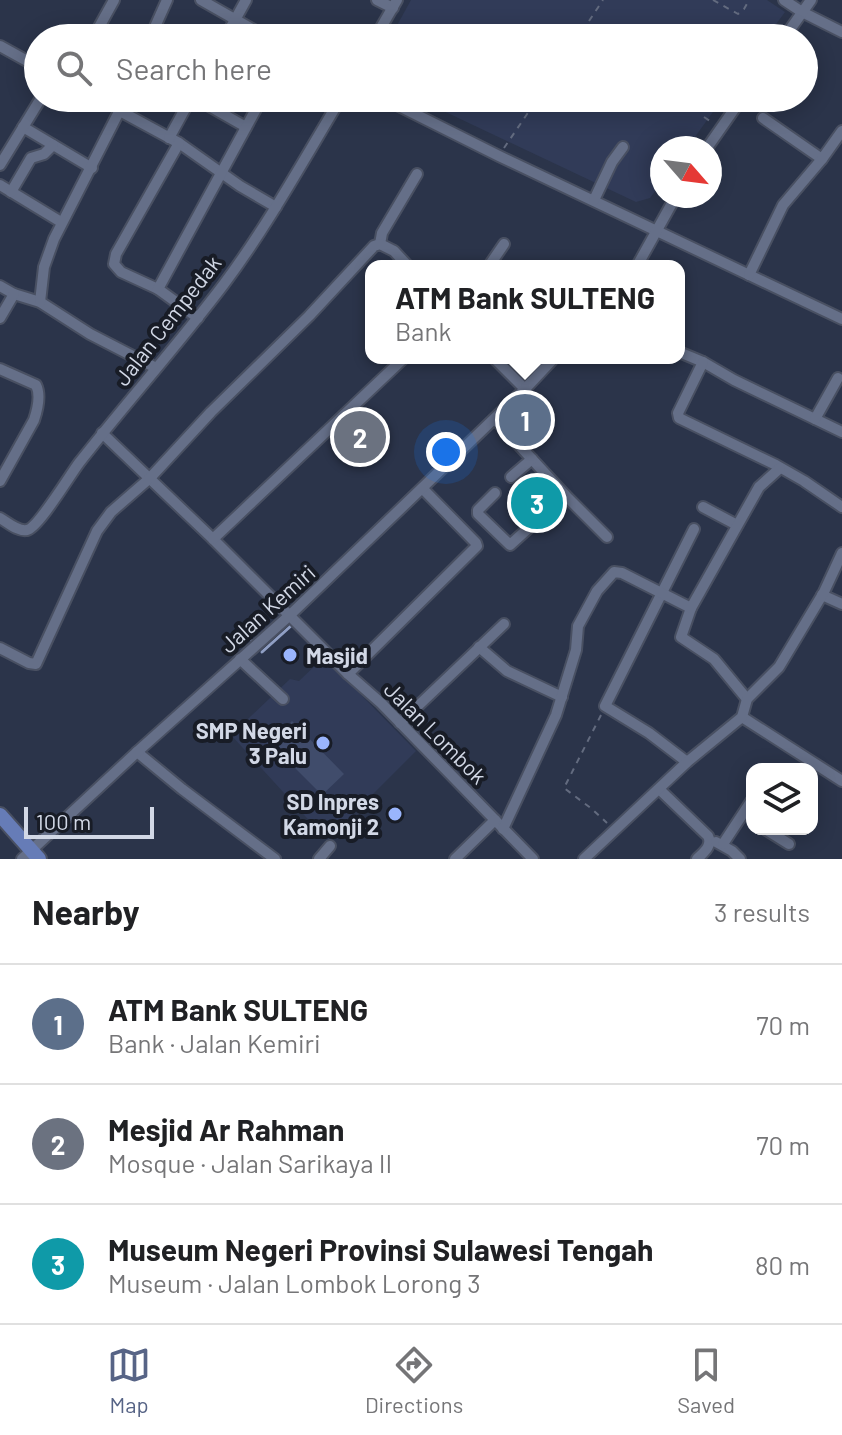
<!DOCTYPE html>
<meta charset="utf-8">
<style>
body{margin:0;font-family:Barlow,sans-serif;background:#f2f2f2;color:#202124}
.controls{position:absolute;right:24px;bottom:24px;display:grid;overflow:hidden;border-radius:16px;box-shadow:0 4px 20px #0003}
.controls button{width:72px;height:72px;display:grid;place-items:center;padding:0;border:0;border-bottom:2px solid #e0e0e0;background:#fff;color:#202124;font:40px sans-serif}
.compass{position:absolute;left:650px;top:136px;width:72px;height:72px;border-radius:50%;background:#fff;box-shadow:0 4px 20px #0003;rotate:118deg}
.scale{position:absolute;left:24px;bottom:20px;width:130px;box-sizing:border-box;padding-left:8px;border:4px solid #d2d8e6;border-top:0;font-size:22px;line-height:28px;white-space:nowrap;color:#d2d8e6;-webkit-text-stroke:6px #181c26;paint-order:stroke}
.you{position:absolute;left:446px;top:452px;width:28px;height:28px;margin:-20px;border:6px solid #fff;border-radius:50%;background:#1a73e8;box-shadow:0 0 0 12px #1a73e833}
.badge{display:grid;place-items:center;width:52px;height:52px;border-radius:50%;background:#576486;color:#fff;font-size:26px;font-weight:700}
.pin{position:absolute;translate:-50% -50%;border:4px solid #fff;box-shadow:0 2px 8px #0006}
.popup{position:absolute;left:365px;top:260px;width:320px;height:104px;box-sizing:border-box;display:grid;place-content:center;border-radius:16px;background:#fff;filter:drop-shadow(0 2px 6px #0005);font-size:26px;white-space:nowrap;color:#757577}
.popup b{font-size:30px;color:#202124}
.popup::after{content:'';position:absolute;left:50%;top:100%;margin-left:-16px;border:16px solid transparent;border-top-color:#fff}
.list{margin:0;padding:0;list-style:none}
h2{display:flex;justify-content:space-between;align-items:center;height:104px;margin:0;padding:0 32px;font-size:34px}
h2 small{font-size:26px;font-weight:400;color:#757577}
.list li{display:grid;grid-template-columns:52px 1fr auto;gap:24px;align-items:center;box-sizing:border-box;height:120px;padding:0 32px;border-top:2px solid #e0e0e0}
.list b{display:block;font-size:30px;white-space:nowrap}
.list p{margin:0;font-size:26px;white-space:nowrap;color:#757577}
.list em{font-size:26px;font-style:normal;color:#757577}
.icon{flex:none;width:44px;height:44px;fill:none;stroke:currentColor;stroke-width:2;stroke-linecap:round;stroke-linejoin:round}
.map{position:relative;flex:none;width:842px;height:859px;overflow:hidden}
.search{position:absolute;background:#fff;box-shadow:0 4px 20px #0003;left:24px;right:24px;top:24px;height:88px;display:flex;align-items:center;gap:20px;box-sizing:border-box;padding:0 28px;border-radius:44px;color:#757577;font-size:30px}
.sheet{height:464px;background:#fff}
nav{display:flex;justify-content:space-around;align-items:center;box-sizing:border-box;height:112px;border-top:2px solid #e0e0e0;background:#fff;font-size:22px;color:#757577}
nav a{display:grid;justify-items:center;gap:4px}
nav .on{color:#576486}
.map>svg:first-child{display:block}
</style>
<div class="map">
<svg width="842" height="859" viewBox="0 0 842 859">
<rect width="100%" height="100%" fill="#2b344a"/>
<!-- built -->
<g fill="#313b58">
<path d="M411 0H767L785 12 766 38H390Z"/>
<path d="M416 98H723L687 148H662V182L650 198 636 202Z"/>
<path d="M324 657 416 751 327 840 231 735 290 679 299 681Z"/>
</g>
<!-- green -->
<path fill="#404c6b" d="M292 721 344 774 322 795 270 743Z"/>
<g fill="none" stroke-linecap="round" stroke-linejoin="round">
<!-- stream -->
<g stroke="#909fc4" stroke-width="3">
<path d="M237 626 251 640"/>
<path d="M262 652 292 625"/>
</g>
<!-- minor casing -->
<g stroke="#495062" stroke-width="14">
<g id="minor">
<path d="M201 0 268 38"/>
<path d="M377 0 393 8"/>
<path d="M784 0 802 12 842 32"/>
<path d="M93 38 114 0"/>
<path d="M150 38 167 0"/>
<path d="M225 38 246 0"/>
<path d="M375 38 397 0"/>
<path d="M784 38 811 0"/>
<path d="M0 46 38 67"/>
<path d="M195 98 246 127"/>
<path d="M383 98 499 156 842 319"/>
<path d="M120 111 179 143 240 186 276 207"/>
<path d="M763 118 822 159"/>
<path d="M23 127 92 168"/>
<path d="M169 138 191 98"/>
<path d="M707 148 742 98"/>
<path d="M0 165 41 98"/>
<path d="M0 185 61 222"/>
<path d="M11 192 31 158 44 154 53 145"/>
<path d="M594 200 612 162 623 147"/>
<path d="M380 244 382 233 417 174"/>
<path d="M489 266 504 244"/>
<path d="M637 266 676 196"/>
<path d="M749 275 783 205 822 159 842 131"/>
<path d="M0 286 14 294 40 302 90 334 156 368"/>
<path d="M158 289 121 272 114 264 116 254 179 143"/>
<path d="M40 302 44 267 54 239 126 98"/>
<path d="M0 318 14 294"/>
<path d="M198 318 158 289 262 98"/>
<path d="M679 352 703 362 734 380 842 432"/>
<path d="M494 358 525 389"/>
<path d="M703 362 678 413 679 418 776 465 804 481 842 507"/>
<path d="M0 369 36 385C41 395 38 408 34 420L0 481"/>
<path d="M495 419 565 495 607 537"/>
<path d="M815 419 838 378"/>
<path d="M102 433 213 539 348 674 381 703 533 859"/>
<path d="M511 477 532 459"/>
<path d="M495 493 478 510V514L510 545 565 495"/>
<path d="M703 507 737 525"/>
<path d="M0 518C7 522 18 532 27 530 38 528 70 475 79 463 126 403 178 345 224 284 268 225 303 161 341 98"/>
<path d="M213 539 404 358"/>
<path d="M822 595 842 604"/>
<path d="M691 608 681 637 714 659 747 699"/>
<path d="M479 647 507 671 562 697"/>
<path d="M0 648 29 663 36 664 97 531 111 512 150 478 211 412 309 316 374 246 380 244 394 251 408 266"/>
<path d="M240 659 283 699"/>
<path d="M348 674 477 546 476 543 423 489"/>
<path d="M742 717 842 781"/>
<path d="M400 723 504 624"/>
<path d="M137 752 182 789 275 859"/>
<path d="M687 762 649 733 605 706 694 529"/>
<path d="M659 789 708 836C713 846 703 853 697 859"/>
<path d="M503 829 556 715 576 650 578 626 597 591 614 572 622 573 691 608 759 487 780 468"/>
<path d="M765 829 789 844"/>
<path d="M716 842 732 851 740 859"/>
<path d="M723 844 752 800"/>
<path d="M22 859 137 752 290 615 525 389 554 358"/>
<path d="M319 859 330 846"/>
<path d="M455 859 495 820"/>
<path d="M584 859 687 762 742 717 747 699 779 667 824 592 842 553"/>
</g>
</g>
<!-- major casing -->
<g stroke="#495062" stroke-width="18">
<path id="major" d="M0 815 39 859"/>
</g>
<!-- path -->
<g stroke="#636b7f" stroke-width="2" stroke-dasharray="6 6" stroke-linecap="butt">
<path d="M713 0 738 14 744 9 749 0"/>
<path d="M589 21 603 0"/>
<path d="M680 101 684 103"/>
<path d="M704 117 713 123"/>
<path d="M504 148 538 98"/>
<path d="M601 715 564 788 592 809 607 823"/>
</g>
<!-- minor -->
<use href="#minor" stroke="#656f88" stroke-width="10"/>
<!-- major -->
<use href="#major" stroke="#667cb7" stroke-width="14"/>
</g>
<!-- markers -->
<g fill="#9ab5fd" stroke="#181c26" stroke-width="3">
<circle cx="290" cy="655" r="8"/>
<circle cx="323" cy="743" r="8"/>
<circle cx="395" cy="814" r="8"/>
</g>
<g text-anchor="middle" dominant-baseline="central" stroke-width="8" stroke-linejoin="round" paint-order="stroke">
<!-- street labels -->
<g font-size="22" fill="#d2d8e6" stroke="#181c26">
<text transform="translate(167 320) rotate(-52)">Jalan Cempedak</text>
<text transform="translate(267 608) rotate(-42)">Jalan Kemiri</text>
<text transform="translate(436 732) rotate(45)">Jalan Lombok</text>
</g>
<!-- poi labels -->
<g font-size="22" font-weight="bold" fill="#d2d8e6" stroke="#181c26" text-anchor="end">
<text x="306" y="655" text-anchor="start">Masjid</text>
<text x="307" y="730">SMP Negeri<tspan x="307" dy="25">3 Palu</tspan></text>
<text x="379" y="801">SD Inpres<tspan x="379" dy="25">Kamonji 2</tspan></text>
</g>
</g>
</svg>
<div class="controls">
<button><svg class="icon" aria-label="layers" viewBox="0 0 24 24"><path d="M12 4l9 5-9 5-9-5zM3 14l9 5 9-5"/></svg></button>
</div>
<svg class="compass" viewBox="-18 -18 36 36"><path d="M0-13l5 13h-10z" fill="#e53935"/><path d="M0 13l5-13h-10z" fill="#757577"/></svg>
<div class="scale">100 m</div>
<div class="you"></div>
<div class="pin badge" style="left:525px;top:420px;background:#5c6f8a">1</div>
<div class="popup"><b>ATM Bank SULTENG</b>Bank</div>
<div class="pin badge" style="left:360px;top:437px;background:#6b7280">2</div>
<div class="pin badge" style="left:537px;top:503px;background:#0f9aa8">3</div>
<div class="search"><svg class="icon" aria-label="search" viewBox="0 0 24 24"><circle cx="10" cy="10" r="6"/><path d="M15 15l6 6"/></svg>Search here</div>
</div>
<section class="sheet">
<h2>Nearby<small>3 results</small></h2>
<ul class="list">
<li><span class="badge" style="background:#5c6f8a">1</span><div><b>ATM Bank SULTENG</b><p>Bank · Jalan Kemiri</p></div><em>70 m</em></li>
<li><span class="badge" style="background:#6b7280">2</span><div><b>Mesjid Ar Rahman</b><p>Mosque · Jalan Sarikaya II</p></div><em>70 m</em></li>
<li><span class="badge" style="background:#0f9aa8">3</span><div><b>Museum Negeri Provinsi Sulawesi Tengah</b><p>Museum · Jalan Lombok Lorong 3</p></div><em>80 m</em></li>
</ul>
</section>
<nav>
<a class="on"><svg class="icon" aria-label="map" viewBox="0 0 24 24"><path d="M3 6l6-2 6 2 6-2v14l-6 2-6-2-6 2zM9 4v14M15 6v14"/></svg>Map</a>
<a><svg class="icon" aria-label="directions" viewBox="0 0 24 24"><path d="M12 3l9 9-9 9-9-9zM9 14v-3h6M13 9l2 2-2 2"/></svg>Directions</a>
<a><svg class="icon" aria-label="saved" viewBox="0 0 24 24"><path d="M7 4h10v16l-5-4-5 4z"/></svg>Saved</a>
</nav>
